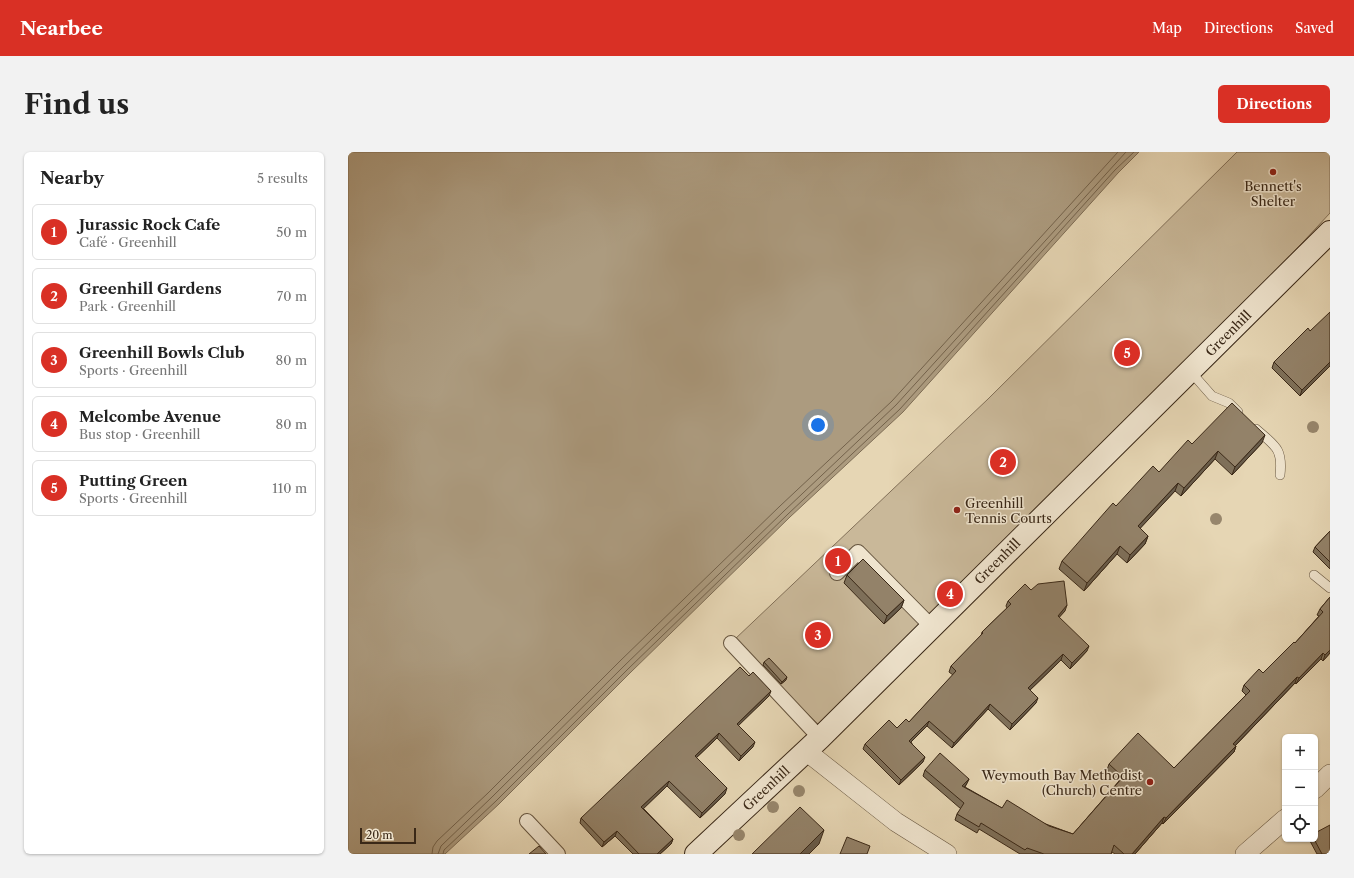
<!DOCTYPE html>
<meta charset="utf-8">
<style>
body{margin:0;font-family:"Libre Caslon Text",serif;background:#f2f2f2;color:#222}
.controls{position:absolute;right:12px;bottom:12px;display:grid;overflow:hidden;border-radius:6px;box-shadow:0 1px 3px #0004}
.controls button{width:36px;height:36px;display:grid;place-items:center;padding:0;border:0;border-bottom:1px solid #e0e0e0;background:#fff;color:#222;font:20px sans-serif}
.scale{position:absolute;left:12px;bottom:10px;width:56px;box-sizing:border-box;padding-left:4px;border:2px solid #3a2817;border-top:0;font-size:11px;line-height:14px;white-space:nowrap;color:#3a2817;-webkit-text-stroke:3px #efe4ce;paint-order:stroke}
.you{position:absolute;left:470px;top:273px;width:14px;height:14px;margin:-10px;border:3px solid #fff;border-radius:50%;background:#1a73e8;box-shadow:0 0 0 6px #1a73e833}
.badge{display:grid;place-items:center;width:26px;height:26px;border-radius:50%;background:#d93025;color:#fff;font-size:13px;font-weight:700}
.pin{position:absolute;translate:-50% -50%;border:2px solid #fff;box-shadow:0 1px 4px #0006}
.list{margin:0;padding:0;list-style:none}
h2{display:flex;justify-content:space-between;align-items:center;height:52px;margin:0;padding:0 16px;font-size:17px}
h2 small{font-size:13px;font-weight:400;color:#767676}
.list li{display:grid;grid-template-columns:26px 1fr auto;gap:12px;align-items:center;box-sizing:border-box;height:56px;margin:0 8px 8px;padding:0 8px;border:1px solid #e0e0e0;border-radius:6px}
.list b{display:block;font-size:15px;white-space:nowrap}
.list p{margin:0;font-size:13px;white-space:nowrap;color:#767676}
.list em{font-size:13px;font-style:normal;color:#767676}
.icon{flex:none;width:22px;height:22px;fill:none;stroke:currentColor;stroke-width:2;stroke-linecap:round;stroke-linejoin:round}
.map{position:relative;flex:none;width:982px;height:702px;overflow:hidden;border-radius:6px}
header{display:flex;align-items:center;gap:24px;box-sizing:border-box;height:56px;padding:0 20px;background:#d93025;color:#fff}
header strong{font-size:19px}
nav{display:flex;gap:22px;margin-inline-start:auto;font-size:14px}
.intro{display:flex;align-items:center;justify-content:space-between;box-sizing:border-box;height:96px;padding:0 24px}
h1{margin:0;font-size:28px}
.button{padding:10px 18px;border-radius:6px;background:#d93025;color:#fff;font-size:14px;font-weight:700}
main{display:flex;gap:24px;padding:0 24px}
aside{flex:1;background:#fff;border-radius:6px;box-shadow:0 1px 3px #0004}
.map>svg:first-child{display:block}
</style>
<header>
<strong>Nearbee</strong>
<nav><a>Map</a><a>Directions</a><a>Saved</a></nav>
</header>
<div class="intro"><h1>Find us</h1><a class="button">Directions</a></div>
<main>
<aside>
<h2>Nearby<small>5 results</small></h2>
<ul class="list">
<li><span class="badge">1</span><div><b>Jurassic Rock Cafe</b><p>Café · Greenhill</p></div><em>50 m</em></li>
<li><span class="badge">2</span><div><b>Greenhill Gardens</b><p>Park · Greenhill</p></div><em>70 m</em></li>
<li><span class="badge">3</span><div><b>Greenhill Bowls Club</b><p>Sports · Greenhill</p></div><em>80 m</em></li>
<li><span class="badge">4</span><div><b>Melcombe Avenue</b><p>Bus stop · Greenhill</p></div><em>80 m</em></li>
<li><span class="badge">5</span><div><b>Putting Green</b><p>Sports · Greenhill</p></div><em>110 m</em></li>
</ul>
</aside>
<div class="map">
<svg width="982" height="702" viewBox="0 0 982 702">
<rect width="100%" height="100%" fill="#e6d6b4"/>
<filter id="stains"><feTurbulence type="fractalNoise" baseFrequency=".005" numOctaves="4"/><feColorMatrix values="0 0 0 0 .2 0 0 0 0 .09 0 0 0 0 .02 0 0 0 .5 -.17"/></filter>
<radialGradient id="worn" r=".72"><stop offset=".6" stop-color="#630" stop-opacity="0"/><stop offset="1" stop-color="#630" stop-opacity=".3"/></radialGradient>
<!-- green -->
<path fill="#c9b899" stroke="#827058" d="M889 0H982V61L890 160 470 572 386 488 640 247Z"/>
<!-- water -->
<path fill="#ac9b7f" stroke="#7e6d55" d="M0 0H791L770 21 555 260 442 365 283 520 151 652 97 702H0Z"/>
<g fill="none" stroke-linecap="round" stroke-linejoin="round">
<!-- shore -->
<g stroke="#73624b" stroke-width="1">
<path d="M84 702 85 695 89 689 140 641 272 509 432 354 544 249 770 0"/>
<path d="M90 702 93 694 144 645 276 514 436 359 548 253 778 0"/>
<path d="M95 702 96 698 148 649 280 517 440 362 552 257 767 18 786 0"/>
</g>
<!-- service casing -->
<g stroke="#65543e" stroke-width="10">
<g id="service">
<path d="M842 219 864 244 881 251 890 260"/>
<path d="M908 277C927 294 935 296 932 323"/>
<path d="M966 423 982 436"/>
</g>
</g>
<!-- pedestrian casing -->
<g stroke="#65543e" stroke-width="16">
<g id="pedestrian">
<path d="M489 421 510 400 584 475"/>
<path d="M383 491 472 586"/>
<path d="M179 669 210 702"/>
</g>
</g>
<!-- minor casing -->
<g stroke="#65543e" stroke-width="20">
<g id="minor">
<path d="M458 599 548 670 599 702"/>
<path d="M967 637 982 622"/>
<path d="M897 702 937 667"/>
</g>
</g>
<!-- secondary casing -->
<g stroke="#3a2817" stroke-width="24">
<path id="secondary" d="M348 702 472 586 982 80"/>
</g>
<!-- service -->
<use href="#service" stroke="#efe4ce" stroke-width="9"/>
<!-- pedestrian -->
<use href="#pedestrian" stroke="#efe4ce" stroke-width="14"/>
<!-- minor -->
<use href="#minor" stroke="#efe4ce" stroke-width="19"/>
<!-- secondary -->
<use href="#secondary" stroke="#efe4ce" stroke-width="22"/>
</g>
<!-- trees -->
<g fill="#97866c">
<circle cx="965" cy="275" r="6"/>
<circle cx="868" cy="367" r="6"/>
<circle cx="451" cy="639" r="6"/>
<circle cx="425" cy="655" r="6"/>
<circle cx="391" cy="683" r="6"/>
</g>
<!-- wall -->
<g fill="#7e705a" stroke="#3a2817">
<path d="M926 210 982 214 952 244 924 216Z"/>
<path d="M914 291 884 323 867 307 833 344 827 339 792 376 800 384 797 392 779 411 769 402 736 439 711 417 714 409 768 354 811 320 844 292Z"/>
<path d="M982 379V417L965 400 967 395Z"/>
<path d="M499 423 556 448 553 456 536 472 496 431Z"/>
<path d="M683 438 717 459 711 465 739 499 722 517 713 508 682 538 688 551 662 578 640 557 604 596 579 574 563 590 575 610 551 633 515 597 517 592 561 570 605 523 601 520 603 514 633 484 634 480 659 456 658 454 660 449Z"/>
<path d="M982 445V501L975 509 973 507 948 532 947 531 887 594H888L886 600 815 672 814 671 787 702H767L764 700 763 702H672L631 677 629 681 607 668 609 662 613 657 575 624 577 618 621 627 617 635 654 656 725 682 771 629 759 618 761 612 826 616 898 543 894 539 896 533 915 521 947 491 971 464 969 463 972 457Z"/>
<path d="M416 510 438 528 433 532 415 513Z"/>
<path d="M421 544 390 573 405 595 391 609 369 586 348 606 377 642 352 666 319 634 295 656 325 687 323 692 312 702H285L267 684 254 695 232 671 233 666Z"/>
<path d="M962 687H967L982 702H969L962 689Z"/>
</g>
<!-- shaded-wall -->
<g fill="#675b4a" stroke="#3a2817">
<path d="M982 210V214L952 244 954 238Z"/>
<path d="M917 283 914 291 884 323 887 315Z"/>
<path d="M870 299 867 307 833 344 836 336Z"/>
<path d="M830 331 827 339 787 382 790 374Z"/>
<path d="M800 384 797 392 779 411 782 403Z"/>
<path d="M772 394 769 402 736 439 739 431Z"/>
<path d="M556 448 553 456 536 472 539 464Z"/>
<path d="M719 453 717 459 708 469 710 464Z"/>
<path d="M741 494 739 499 722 517 724 511Z"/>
<path d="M982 498V501L975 509 977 503Z"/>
<path d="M975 501 973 507 948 532 951 526Z"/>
<path d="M715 502 713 508 678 542 680 536Z"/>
<path d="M439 525 438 528 433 532 434 530Z"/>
<path d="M949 525 947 531 883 598 885 592Z"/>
<path d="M423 539 421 544 387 577 389 572Z"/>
<path d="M690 546 688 551 662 578 664 572Z"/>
<path d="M642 552 640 557 604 596 606 591Z"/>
<path d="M581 569 579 574 559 594 561 589Z"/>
<path d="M371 581 369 586 345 609 347 604Z"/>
<path d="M407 590 405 595 391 609 393 604Z"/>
<path d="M888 594 886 600 815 672 818 666Z"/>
<path d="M577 605 575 610 551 633 553 628Z"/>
<path d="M621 627 618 633 612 640 614 634Z"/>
<path d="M321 629 319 634 292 660 293 655Z"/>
<path d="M379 636 377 642 352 666 354 661Z"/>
<path d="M816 665 814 671 787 702H784Z"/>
<path d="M476 678 471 692 461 702H452Z"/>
<path d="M269 679 267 684 254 695 256 690Z"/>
<path d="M325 687 323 692 312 702H309Z"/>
</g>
<!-- building -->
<g fill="#938269" stroke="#3a2817">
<path d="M982 160V210L954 238 926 210 960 176 962 179Z"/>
<path d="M884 251 917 283 887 315 870 299 836 336 830 331 790 374 800 384 782 403 772 394 739 431 714 409 765 351 768 354 805 314 811 320 840 288 844 292Z"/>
<path d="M982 379V410L967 395Z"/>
<path d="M515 407 556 448 539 464 499 423Z"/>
<path d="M716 429 719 453 710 464 741 494 724 511 715 502 680 536 690 546 664 572 642 552 606 591 581 569 561 589 577 605 553 628 517 592 541 568 549 576 558 567 561 570 608 519 603 514 635 481 634 480 663 452 660 449 677 432 683 438 690 432Z"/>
<path d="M982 445V498L977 503 975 501 951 526 949 525 885 592 888 594 818 666 816 665 784 702H776L766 693 763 702H696L679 696 677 698 633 671 631 675 609 662 616 651 577 618 592 601 621 627 614 634 654 656 659 648 701 674 725 682 775 625 761 612 790 581 826 616 902 539 896 533 911 517 915 521 946 490 947 491 975 460 972 457Z"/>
<path d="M421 506 439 525 434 530 416 510Z"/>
<path d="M392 515 401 524 405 520 423 539 389 572 407 590 393 604 371 581 347 604 379 636 354 661 321 629 293 655 325 687 309 702H291L269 679 256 690 233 666Z"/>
<path d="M452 655 476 678 452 702H404Z"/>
<path d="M982 673V702H974L966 687H967V681Z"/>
<path d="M499 685 522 694 519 702H492Z"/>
<path d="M191 694 198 702H181Z"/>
</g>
<!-- markers -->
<g fill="#8f2418" stroke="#efe4ce" stroke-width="1.5">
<circle cx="925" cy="20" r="4"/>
<circle cx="609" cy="358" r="4"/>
<circle cx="802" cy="630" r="4"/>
</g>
<g text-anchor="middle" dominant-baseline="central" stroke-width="3" stroke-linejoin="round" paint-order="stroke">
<!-- poi labels -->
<g font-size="13" fill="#3a2817" stroke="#efe4ce">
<text x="925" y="34">Bennett's<tspan x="925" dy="15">Shelter</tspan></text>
<text x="617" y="351" text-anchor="start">Greenhill<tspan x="617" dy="15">Tennis Courts</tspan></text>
<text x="794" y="623" text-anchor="end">Weymouth Bay Methodist<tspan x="794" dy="15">(Church) Centre</tspan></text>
</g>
<!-- street labels -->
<g font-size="13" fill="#3a2817" stroke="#efe4ce">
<text transform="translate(880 181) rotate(-45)">Greenhill</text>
<text transform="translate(649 409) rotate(-45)">Greenhill</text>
<text transform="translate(418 636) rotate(-43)">Greenhill</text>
</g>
</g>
<rect width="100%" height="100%" filter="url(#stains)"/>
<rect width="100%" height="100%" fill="url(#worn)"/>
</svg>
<div class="controls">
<button>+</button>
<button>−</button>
<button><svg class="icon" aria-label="locate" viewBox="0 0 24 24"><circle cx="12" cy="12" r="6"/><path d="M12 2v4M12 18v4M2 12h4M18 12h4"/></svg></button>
</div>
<div class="scale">20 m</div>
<div class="you"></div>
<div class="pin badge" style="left:490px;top:409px">1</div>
<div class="pin badge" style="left:655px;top:310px">2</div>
<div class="pin badge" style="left:470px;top:483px">3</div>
<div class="pin badge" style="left:602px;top:442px">4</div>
<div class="pin badge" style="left:779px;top:201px">5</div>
</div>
</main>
